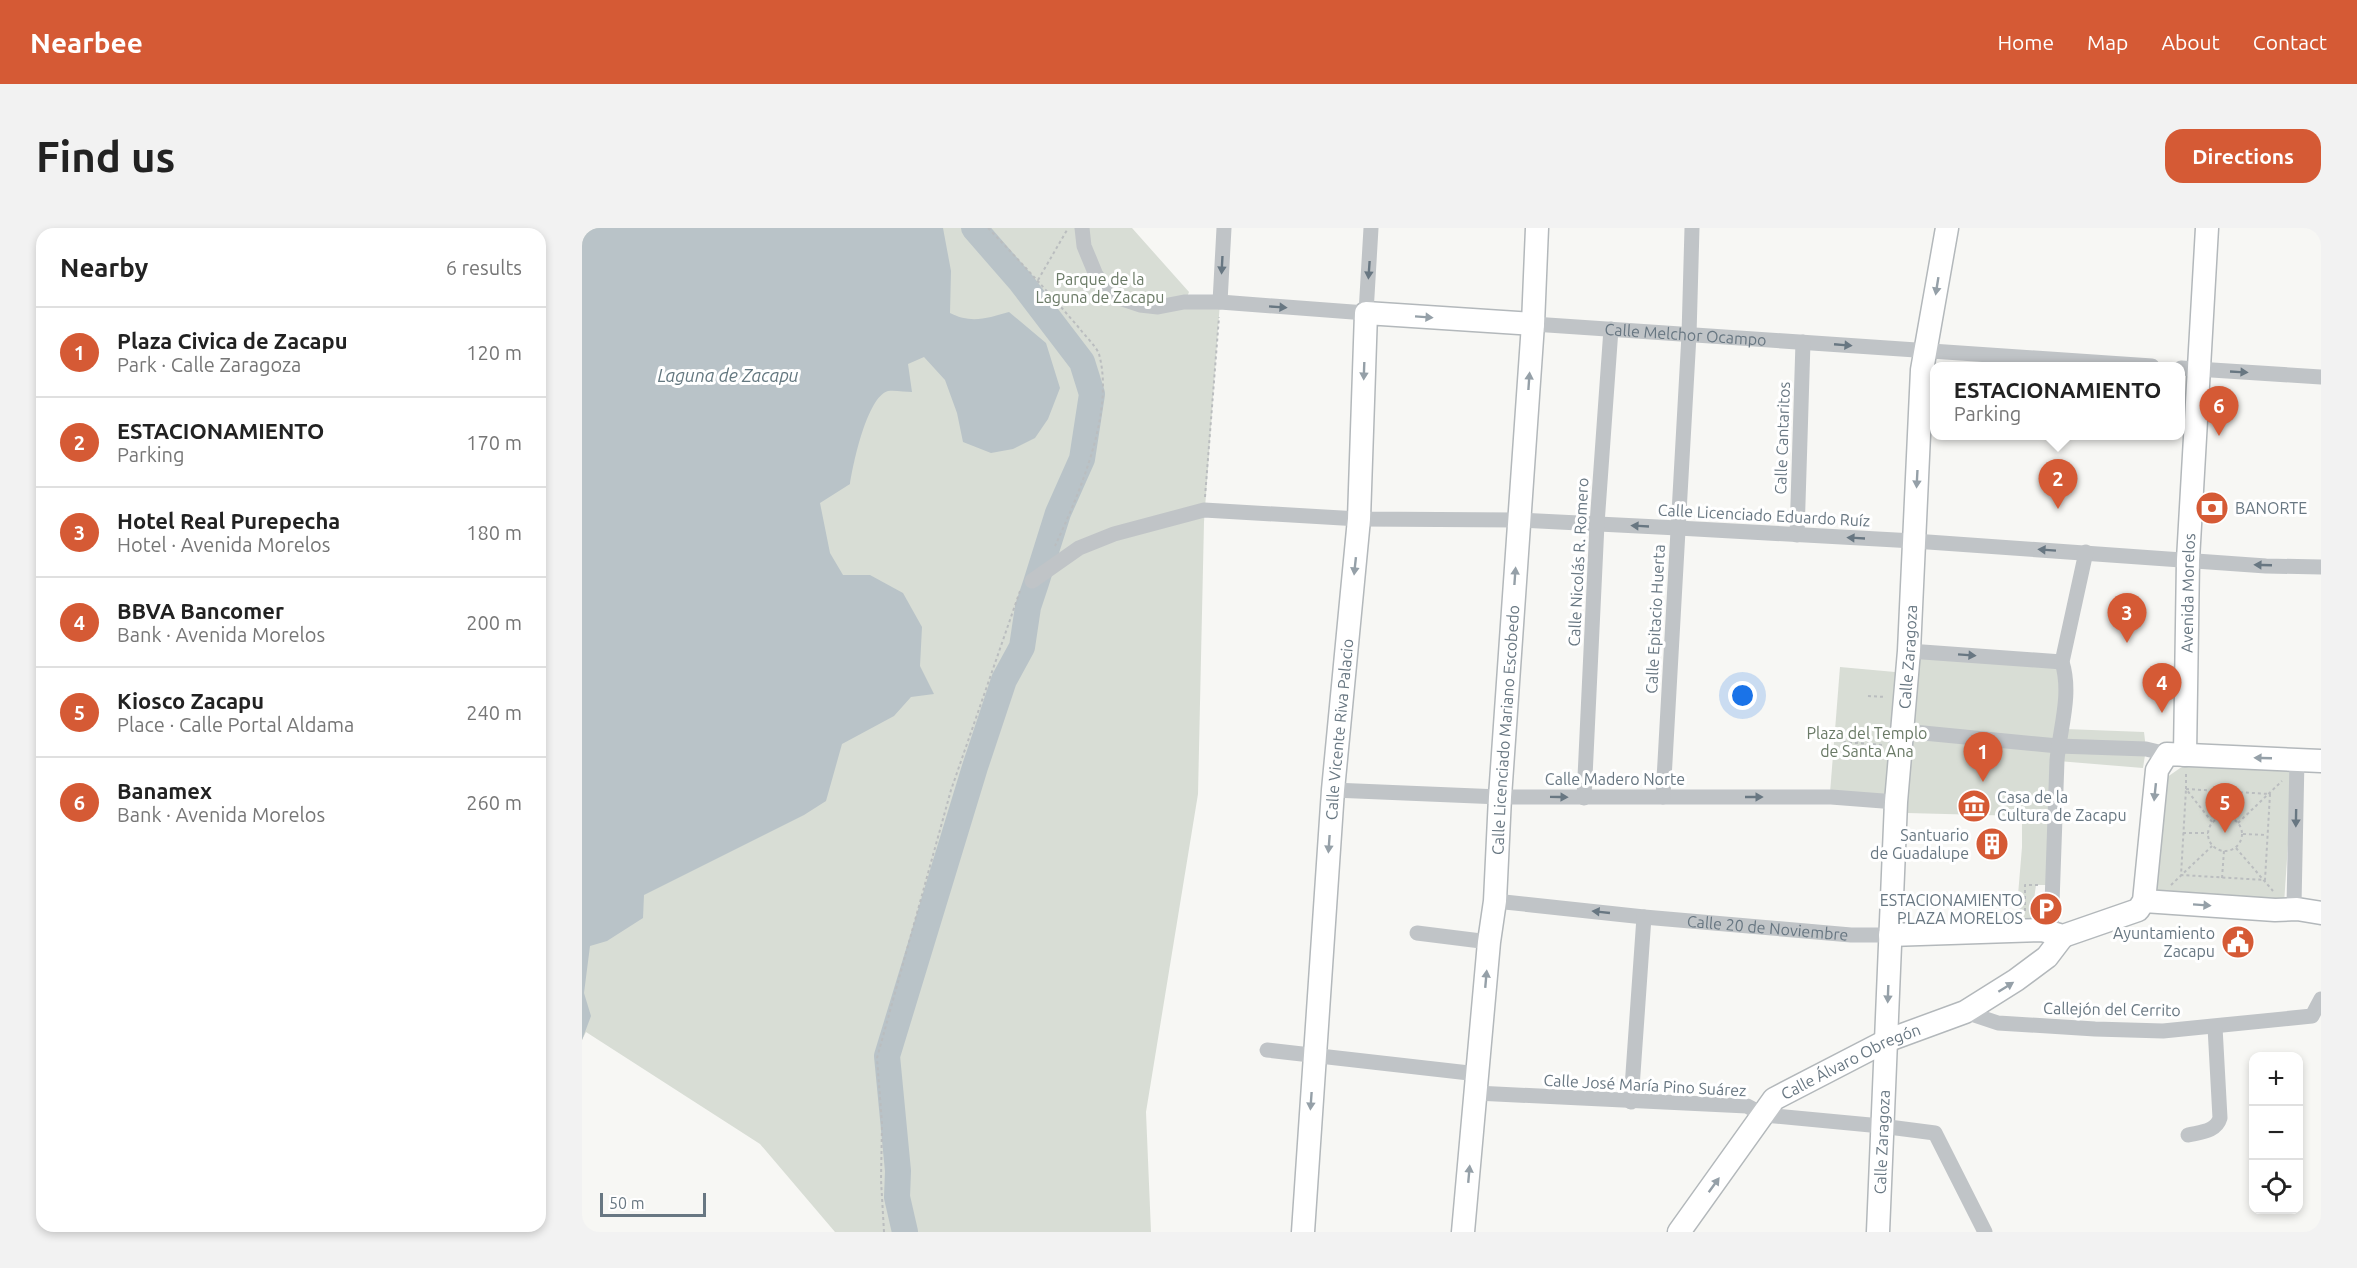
<!DOCTYPE html>
<meta charset="utf-8">
<style>
body{margin:0;font-family:Ubuntu,sans-serif;background:#f2f2f2;color:#222}
.controls{position:absolute;right:18px;bottom:18px;display:grid;overflow:hidden;border-radius:12px;box-shadow:0 3px 9px #0003}
.controls button{width:54px;height:54px;display:grid;place-items:center;padding:0;border:0;border-bottom:2px solid #e0e0e0;background:#fff;color:#222;font:30px sans-serif}
.scale{position:absolute;left:18px;bottom:15px;width:106px;box-sizing:border-box;padding-left:6px;border:3px solid #687782;border-top:0;font-size:16px;line-height:21px;white-space:nowrap;color:#687782;-webkit-text-stroke:4px #fff;paint-order:stroke}
.you{position:absolute;left:1161px;top:468px;width:21px;height:21px;margin:-15px;border:4px solid #fff;border-radius:50%;background:#1a73e8;box-shadow:0 0 0 9px #1a73e833}
.badge{display:grid;place-items:center;width:39px;height:39px;border-radius:50%;background:#d55a35;color:#fff;font-size:20px;font-weight:700}
.pin{position:absolute;translate:-50% -50px;filter:drop-shadow(0 2px 3px #0008)}
.pin::after{content:'';position:absolute;top:32px;width:21px;height:18px;background:inherit;clip-path:polygon(0 0,100% 0,50% 100%)}
.popup{position:absolute;left:1348px;top:134px;width:255px;height:78px;box-sizing:border-box;display:grid;place-content:center;border-radius:12px;background:#fff;filter:drop-shadow(0 2px 4px #0005);font-size:20px;white-space:nowrap;color:#767676}
.popup b{font-size:22px;color:#222}
.popup::after{content:'';position:absolute;left:50%;top:100%;margin-left:-12px;border:12px solid transparent;border-top-color:#fff}
.list{margin:0;padding:0;list-style:none}
h2{display:flex;justify-content:space-between;align-items:center;height:78px;margin:0;padding:0 24px;font-size:26px}
h2 small{font-size:20px;font-weight:400;color:#767676}
.list li{display:grid;grid-template-columns:39px 1fr auto;gap:18px;align-items:center;box-sizing:border-box;height:90px;padding:0 24px;border-top:2px solid #e0e0e0}
.list b{display:block;font-size:22px;white-space:nowrap}
.list p{margin:0;font-size:20px;white-space:nowrap;color:#767676}
.list em{font-size:20px;font-style:normal;color:#767676}
.icon{flex:none;width:33px;height:33px;fill:none;stroke:currentColor;stroke-width:2;stroke-linecap:round;stroke-linejoin:round}
.map{position:relative;flex:none;width:1739px;height:1004px;overflow:hidden;border-radius:18px}
header{display:flex;align-items:center;gap:36px;box-sizing:border-box;height:84px;padding:0 30px;background:#d55a35;color:#fff}
header strong{font-size:28px}
nav{display:flex;gap:33px;margin-inline-start:auto;font-size:21px}
.intro{display:flex;align-items:center;justify-content:space-between;box-sizing:border-box;height:144px;padding:0 36px}
h1{margin:0;font-size:42px}
.button{padding:15px 27px;border-radius:18px;background:#d55a35;color:#fff;font-size:21px;font-weight:700}
main{display:flex;gap:36px;padding:0 36px}
aside{flex:1;background:#fff;border-radius:18px;box-shadow:0 3px 9px #0003}
.map>svg:first-child{display:block}
</style>
<header>
<strong>Nearbee</strong>
<nav><a>Home</a><a>Map</a><a>About</a><a>Contact</a></nav>
</header>
<div class="intro"><h1>Find us</h1><a class="button">Directions</a></div>
<main>
<aside>
<h2>Nearby<small>6 results</small></h2>
<ul class="list">
<li><span class="badge">1</span><div><b>Plaza Civica de Zacapu</b><p>Park · Calle Zaragoza</p></div><em>120 m</em></li>
<li><span class="badge">2</span><div><b>ESTACIONAMIENTO</b><p>Parking</p></div><em>170 m</em></li>
<li><span class="badge">3</span><div><b>Hotel Real Purepecha</b><p>Hotel · Avenida Morelos</p></div><em>180 m</em></li>
<li><span class="badge">4</span><div><b>BBVA Bancomer</b><p>Bank · Avenida Morelos</p></div><em>200 m</em></li>
<li><span class="badge">5</span><div><b>Kiosco Zacapu</b><p>Place · Calle Portal Aldama</p></div><em>240 m</em></li>
<li><span class="badge">6</span><div><b>Banamex</b><p>Bank · Avenida Morelos</p></div><em>260 m</em></li>
</ul>
</aside>
<div class="map">
<svg width="1739" height="1004" viewBox="0 0 1739 1004">
<rect width="100%" height="100%" fill="#f7f7f4"/>
<!-- green -->
<g fill="#d8ddd5">
<path d="M0 0H550L607 64 603 74H638L622 294 616 566 564 884 569 1004H253L178 916 4 804 0 812Z"/>
<path d="M1335 423 1480 434 1483 501 1562 504 1564 521 1561 540 1476 533 1471 657H1454L1449 694 1434 691 1440 619V588L1325 585Z"/>
<path d="M1258 439 1324 445 1314 574 1248 565Z"/>
<path d="M1604 536 1711 541 1702 676 1582 671 1572 660 1578 554Z"/>
</g>
<!-- water -->
<path fill="#b9c3c8" d="M0 0H361L369 43 368 85C389 96 406 90 427 84L464 115 478 160 466 191 453 210 431 221 409 225 381 214 375 185 363 152 342 129 326 136 330 164C323 164 313 162 306 163 285 169 271 236 268 256L238 275 248 325 261 347H288L321 365 340 399 338 438 352 466 329 469 312 488 260 516 244 573 222 587 62 667 61 690 25 713 8 718 2 765 9 788 0 812Z"/>
<g fill="none" stroke-linecap="round" stroke-linejoin="round">
<!-- river -->
<path stroke="#b9c3c8" stroke-width="26" d="M323 1004 315 969 316 943 305 828 393 539 422 452 440 419 446 379 454 355 476 285 500 231 510 166 500 134 439 54 392 0"/>
<!-- secondary casing -->
<g stroke="#b3b8bb" stroke-width="25">
<g id="secondary">
<path id="s3" d="M1603 527 1606 332 1625 0"/>
<path d="M1562 673 1693 682 1715 681 1739 685"/>
<path d="M1308 707 1460 702 1481 708 1556 682 1562 673 1575 542 1585 526 1739 533"/>
<path id="s4" d="M721 1004 751 562 777 291 784 85 951 96"/>
<path id="s5" d="M881 1004 907 714 913 673 918 569 951 96 955 0"/>
<path id="s6" d="M1097 1004 1192 871 1304 813 1383 784 1434 752 1465 729 1481 708"/>
<path id="s7" d="M1296 1004 1314 574 1327 423 1340 142 1365 0"/>
</g>
</g>
<!-- path -->
<g stroke="#babdbf" stroke-width="2" stroke-dasharray="3 3" stroke-linecap="butt">
<path d="M406 0C438 33 468 66 498 101 503 108 514 118 517 126 533 184 497 266 473 318"/>
<path d="M456 52 485 2"/>
<path d="M623 269 637 89"/>
<path d="M1286 468 1304 469"/>
<path d="M1261 514 1301 517"/>
<path d="M1604 546V561L1630 594"/>
<path d="M1604 561 1688 566 1683 652 1599 647Z"/>
<path d="M1643 588 1644 564"/>
<circle cx="1643" cy="606" r="17"/>
<path d="M1656 595 1700 553"/>
<path d="M1601 605H1626"/>
<path d="M1661 606 1685 607"/>
<path d="M1654 620 1691 663"/>
<path d="M1640 650 1642 623"/>
<path d="M1589 657 1630 618"/>
<path d="M1443 683V657H1456"/>
<path d="M302 1004 299 952 300 896 295 830 369 562 438 363"/>
</g>
<!-- street -->
<g stroke="#c0c4c7" stroke-width="15">
<path d="M500 0 502 18 514 47 525 61 540 71 558 77 576 79 602 74H638L784 85 789 0"/>
<path d="M638 74 642 0"/>
<path id="s1" d="M951 96 1570 138"/>
<path d="M1599 140 1739 149"/>
<path d="M1215 307 1221 114"/>
<path d="M450 353 497 320 532 306 622 282 777 291 936 292 1096 300 1332 313 1684 338 1739 339"/>
<path d="M1327 423 1480 434"/>
<path d="M1321 503 1476 518 1564 521 1585 526"/>
<path d="M751 562 918 569H1249L1314 574"/>
<path d="M1081 569 1107 107 1110 0"/>
<path d="M1002 570 1015 296 1029 101"/>
<path id="s2" d="M913 673 1062 689 1269 707H1308"/>
<path d="M1715 681 1712 677 1715 531"/>
<path d="M1469 704 1475 532C1478 500 1490 466 1480 434L1504 324"/>
<path d="M835 705 907 714"/>
<path d="M1383 784 1416 795 1513 801 1581 803 1730 788 1739 771"/>
<path d="M685 822 896 846"/>
<path d="M894 865 1165 878 1182 887 1299 898 1353 905 1403 1004"/>
<path d="M1049 874 1062 689"/>
<path d="M1606 907C1618 904 1634 904 1638 890L1633 799"/>
</g>
<!-- secondary -->
<use href="#secondary" stroke="#fff" stroke-width="22"/>
</g>
<!-- one-way arrows -->
<defs><path id="oneway-solid" d="M-6-.8H1V-3.2L6.5 0L1 3.2V.8H-6Z" transform="scale(1.5)"/></defs>
<g fill="#687782">
<use href="#oneway-solid" transform="translate(640 37) rotate(93)"/>
<use href="#oneway-solid" transform="translate(787 42) rotate(94)"/>
<use href="#oneway-solid" transform="translate(696 79) rotate(4)"/>
<use href="#oneway-solid" transform="translate(1261 117) rotate(5)"/>
<use href="#oneway-solid" transform="translate(1657 144) rotate(3)"/>
<use href="#oneway-solid" transform="translate(1058 298) rotate(-177)"/>
<use href="#oneway-solid" transform="translate(1274 310) rotate(-177)"/>
<use href="#oneway-solid" transform="translate(1465 322) rotate(-176)"/>
<use href="#oneway-solid" transform="translate(1681 337) rotate(-178)"/>
<use href="#oneway-solid" transform="translate(1385 427) rotate(4)"/>
<use href="#oneway-solid" transform="translate(977 569) rotate(1)"/>
<use href="#oneway-solid" transform="translate(1172 569)"/>
<use href="#oneway-solid" transform="translate(1714 590) rotate(91)"/>
<use href="#oneway-solid" transform="translate(1019 684) rotate(-174)"/>
</g>
<g fill="#95a0a8">
<use href="#oneway-solid" transform="translate(1355 58) rotate(99)"/>
<use href="#oneway-solid" transform="translate(842 89) rotate(4)"/>
<use href="#oneway-solid" transform="translate(782 143) rotate(92)"/>
<use href="#oneway-solid" transform="translate(947 153) rotate(-86)"/>
<use href="#oneway-solid" transform="translate(1335 251) rotate(93)"/>
<use href="#oneway-solid" transform="translate(773 338) rotate(96)"/>
<use href="#oneway-solid" transform="translate(933 348) rotate(-86)"/>
<use href="#oneway-solid" transform="translate(1681 530) rotate(-178)"/>
<use href="#oneway-solid" transform="translate(1573 564) rotate(96)"/>
<use href="#oneway-solid" transform="translate(747 616) rotate(94)"/>
<use href="#oneway-solid" transform="translate(1620 677) rotate(4)"/>
<use href="#oneway-solid" transform="translate(904 751) rotate(-85)"/>
<use href="#oneway-solid" transform="translate(1424 759) rotate(-32)"/>
<use href="#oneway-solid" transform="translate(1306 766) rotate(92)"/>
<use href="#oneway-solid" transform="translate(729 873) rotate(94)"/>
<use href="#oneway-solid" transform="translate(887 946) rotate(-85)"/>
<use href="#oneway-solid" transform="translate(1132 957) rotate(-54)"/>
</g>
<!-- icons -->
<defs>
<g id="bank-disc" transform="scale(1.725)"><circle r="9.5" fill="#d55a35" stroke="#fff"/><path d="M-6-4H6V4H-6ZM0-2.3a2.3 2.3 0 1 0 0 4.6a2.3 2.3 0 1 0 0-4.6Z" fill="#fff"/></g>
<g id="museum-disc" transform="scale(1.725)"><circle r="9.5" fill="#d55a35" stroke="#fff"/><path d="M0-6L6-3V-2H-6V-3ZM-5-1h2V3h-2ZM-1-1h2V3h-2ZM3-1h2V3H3ZM-6 4H6V6H-6Z" fill="#fff"/></g>
<g id="building-disc" transform="scale(1.725)"><circle r="9.5" fill="#d55a35" stroke="#fff"/><path d="M-4-6H4V6H1V3H-1V6H-4ZM-2.5-4.3h1.7v1.8h-1.7ZM.8-4.3h1.7v1.8H.8ZM-2.5-1h1.7V.8h-1.7ZM.8-1h1.7V.8H.8Z" fill="#fff"/></g>
<g id="parking-disc" transform="scale(1.725)"><circle r="9.5" fill="#d55a35" stroke="#fff"/><path d="M-3.5-5.5H1a3.5 3.5 0 0 1 0 7H-1V5.5H-3.5ZM-1-3.4V-.6H.8a1.4 1.4 0 0 0 0-2.8Z" fill="#fff"/></g>
<g id="civic-disc" transform="scale(1.725)"><circle r="9.5" fill="#d55a35" stroke="#fff"/><path d="M-.6-6.5H3V-4.5H.6V-3L4-1V1h2V6H-6V1h2V-1L-.6-3ZM-1.2 2.5V6h2.4V2.5Z" fill="#fff"/></g>
</defs>
<g fill-rule="evenodd">
<use href="#bank-disc" x="1630" y="280"/>
<use href="#museum-disc" x="1392" y="578"/>
<use href="#building-disc" x="1410" y="616"/>
<use href="#parking-disc" x="1464" y="681"/>
<use href="#civic-disc" x="1656" y="714"/>
</g>
<g text-anchor="middle" dominant-baseline="central" stroke-width="6" stroke-linejoin="round" paint-order="stroke">
<!-- park labels -->
<g font-size="16" fill="#6a7a66" stroke="#fff">
<text x="518" y="51">Parque de la<tspan x="518" dy="18">Laguna de Zacapu</tspan></text>
<text x="1285" y="505">Plaza del Templo<tspan x="1285" dy="18">de Santa Ana</tspan></text>
</g>
<!-- street labels -->
<g font-size="16" fill="#687782" stroke="#fff">
<text stroke="none"><textPath href="#s1" startOffset="153">Calle Melchor Ocampo</textPath></text>
<text transform="translate(1200 210) rotate(-88)">Calle Cantaritos</text>
<text transform="translate(1182 287) rotate(3)">Calle Licenciado Eduardo Ruíz</text>
<text transform="translate(996 334) rotate(-87)">Calle Nicolás R. Romero</text>
<text stroke="none"><textPath href="#s3" startOffset="162">Avenida Morelos</textPath></text>
<text transform="translate(1073 391) rotate(-87)">Calle Epitacio Huerta</text>
<text stroke="none"><textPath href="#s7" startOffset="576">Calle Zaragoza</textPath></text>
<text stroke="none"><textPath href="#s4" startOffset="504">Calle Vicente Riva Palacio</textPath></text>
<text stroke="none"><textPath href="#s5" startOffset="504">Calle Licenciado Mariano Escobedo</textPath></text>
<text x="1033" y="551">Calle Madero Norte</text>
<text stroke="none"><textPath href="#s2" startOffset="274">Calle 20 de Noviembre</textPath></text>
<text transform="translate(1530 781) rotate(1)">Callejón del Cerrito</text>
<text stroke="none"><textPath href="#s6" startOffset="249">Calle Álvaro Obregón</textPath></text>
<text transform="translate(1063 857) rotate(3)">Calle José María Pino Suárez</text>
<text stroke="none"><textPath href="#s7" startOffset="90">Calle Zaragoza</textPath></text>
</g>
<!-- poi labels -->
<g font-size="16" fill="#687782" stroke="#fff" text-anchor="end">
<text x="1653" y="280" text-anchor="start">BANORTE</text>
<text x="1415" y="569" text-anchor="start">Casa de la<tspan x="1415" dy="18">Cultura de Zacapu</tspan></text>
<text x="1387" y="607">Santuario<tspan x="1387" dy="18">de Guadalupe</tspan></text>
<text x="1441" y="672">ESTACIONAMIENTO<tspan x="1441" dy="18">PLAZA MORELOS</tspan></text>
<text x="1633" y="705">Ayuntamiento<tspan x="1633" dy="18">Zacapu</tspan></text>
</g>
<!-- water labels -->
<g font-size="18" font-style="italic" fill="#63777f" stroke="#fff">
<text x="146" y="147">Laguna de Zacapu</text>
</g>
</g>
</svg>
<div class="controls">
<button>+</button>
<button>−</button>
<button><svg class="icon" aria-label="locate" viewBox="0 0 24 24"><circle cx="12" cy="12" r="6"/><path d="M12 2v4M12 18v4M2 12h4M18 12h4"/></svg></button>
</div>
<div class="scale">50 m</div>
<div class="you"></div>
<div class="pin badge" style="left:1401px;top:554px">1</div>
<div class="pin badge" style="left:1476px;top:281px">2</div>
<div class="popup"><b>ESTACIONAMIENTO</b>Parking</div>
<div class="pin badge" style="left:1545px;top:415px">3</div>
<div class="pin badge" style="left:1580px;top:485px">4</div>
<div class="pin badge" style="left:1643px;top:605px">5</div>
<div class="pin badge" style="left:1637px;top:208px">6</div>
</div>
</main>
